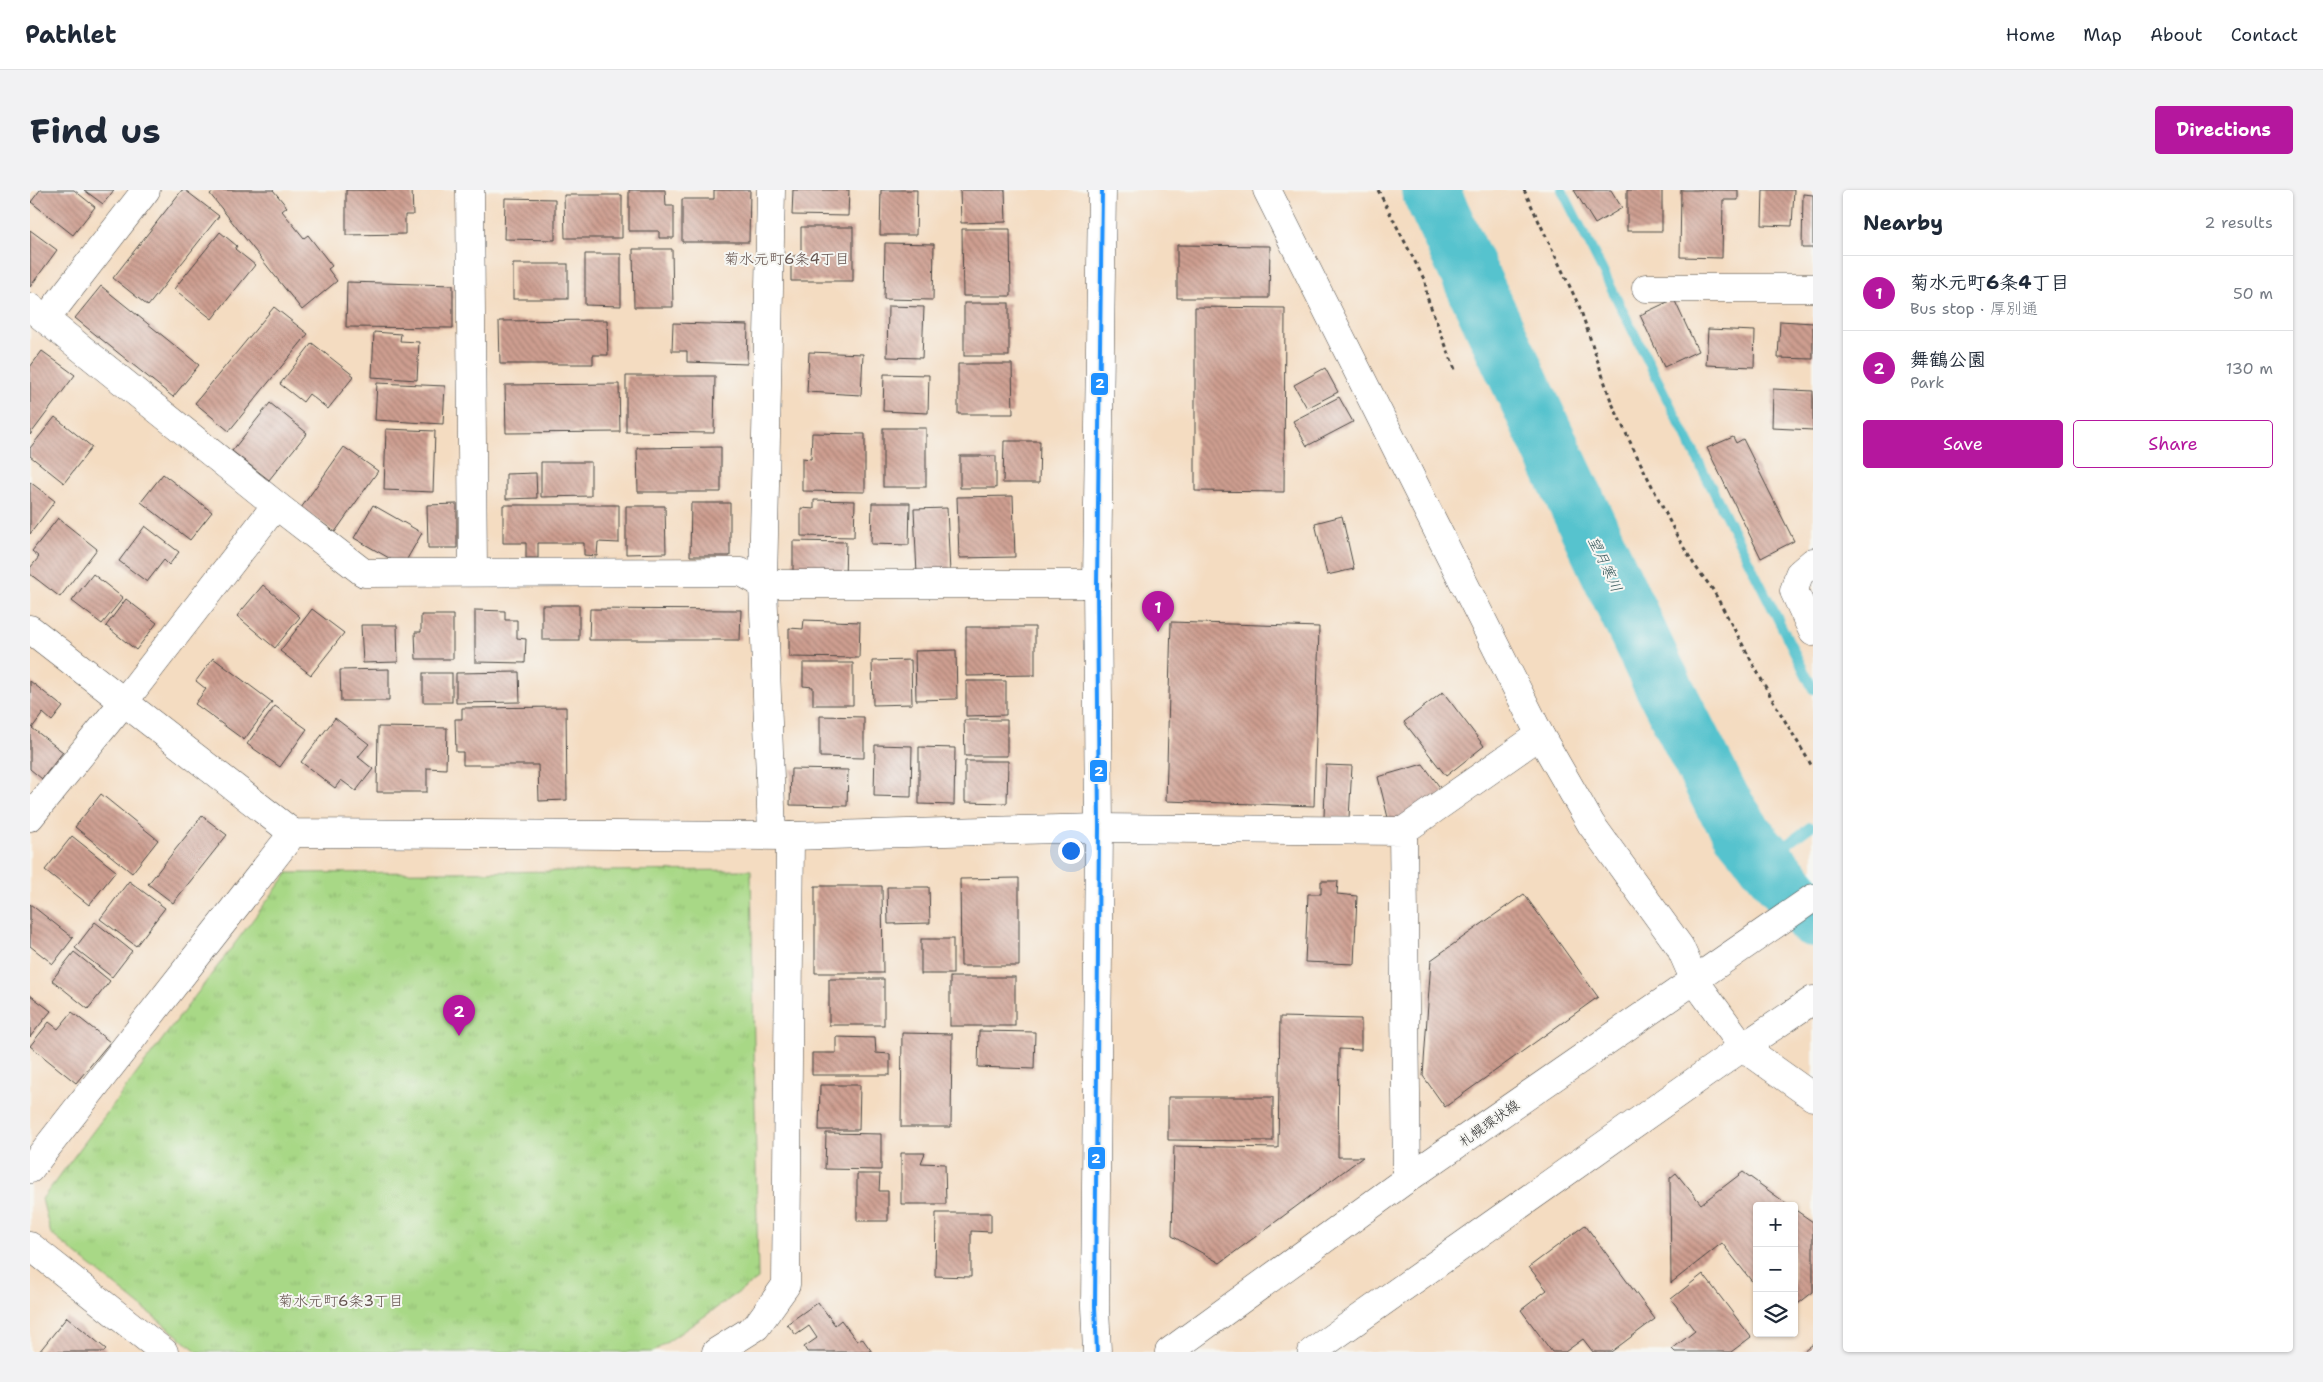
<!DOCTYPE html>
<meta charset="utf-8">
<style>
body{margin:0;font-family:"Shantell Sans","Klee One",sans-serif;background:#f2f2f3;color:#1f2937}
.controls{position:absolute;right:15px;bottom:15px;display:grid;overflow:hidden;border-radius:5px;box-shadow:0 1px 4px #0004}
.controls button{width:45px;height:45px;display:grid;place-items:center;padding:0;border:0;border-bottom:1px solid #e0e1e3;background:#fff;color:#1f2937;font:25px sans-serif}
.you{position:absolute;left:1040px;top:660px;width:18px;height:18px;margin:-12px;border:4px solid #fff;border-radius:50%;background:#1a73e8;box-shadow:0 0 0 8px #1a73e833}
.badge{display:grid;place-items:center;width:32px;height:32px;border-radius:50%;background:#b5179e;color:#fff;font-size:16px;font-weight:700}
.pin{position:absolute;translate:-50% -41px;filter:drop-shadow(0 1px 2px #0008)}
.pin::after{content:'';position:absolute;top:26px;width:18px;height:15px;background:inherit;clip-path:polygon(0 0,100% 0,50% 100%)}
.list{margin:0;padding:0;list-style:none}
h2{display:flex;justify-content:space-between;align-items:center;height:65px;margin:0;padding:0 20px;font-size:21px}
h2 small{font-size:16px;font-weight:400;color:#747a83}
.list li{display:grid;grid-template-columns:32px 1fr auto;gap:15px;align-items:center;box-sizing:border-box;height:75px;padding:0 20px;border-top:1px solid #e0e1e3}
.list b{display:block;font-size:19px;white-space:nowrap}
.list p{margin:0;font-size:16px;white-space:nowrap;color:#747a83}
.list em{font-size:16px;font-style:normal;color:#747a83}
.actions{display:flex;gap:10px;padding:15px 20px}
.actions a{flex:1;padding:11px 0;border:1px solid #b5179e;border-radius:5px;text-align:center;font-size:18px;color:#b5179e}
.actions .main{background:#b5179e;color:#fff}
.icon{flex:none;width:28px;height:28px;fill:none;stroke:currentColor;stroke-width:2;stroke-linecap:round;stroke-linejoin:round}
.map{position:relative;flex:none;width:1783px;height:1162px;overflow:hidden;border-radius:5px}
header{display:flex;align-items:center;gap:30px;box-sizing:border-box;height:70px;padding:0 25px;background:#fff;border-bottom:1px solid #e0e1e3}
header strong{font-size:24px}
nav{display:flex;gap:28px;margin-inline-start:auto;font-size:18px}
.intro{display:flex;align-items:center;justify-content:space-between;box-sizing:border-box;height:120px;padding:0 30px}
h1{margin:0;font-size:35px}
.button{padding:12px 22px;border-radius:5px;background:#b5179e;color:#fff;font-size:18px;font-weight:700}
main{display:flex;gap:30px;padding:0 30px}
aside{flex:1;background:#fff;border-radius:5px;box-shadow:0 1px 4px #0004}
.map>svg:first-child{display:block}
</style>
<header>
<strong>Pathlet</strong>
<nav><a>Home</a><a>Map</a><a>About</a><a>Contact</a></nav>
</header>
<div class="intro"><h1>Find us</h1><a class="button">Directions</a></div>
<main>
<div class="map">
<svg width="1783" height="1162" viewBox="0 0 1783 1162">
<defs>
<pattern id="grass-tufts" width="24" height="20" patternUnits="userSpaceOnUse" patternTransform="scale(1.25)"><rect width="24" height="20" fill="#a8d886"/><path d="M3 7l-1-3M5 7V3M7 7l1-3M15 17l-1-3M17 17v-4M19 17l1-3" fill="none" stroke="#91ba74"/></pattern>
<pattern id="building-back-hatch" width="6" height="6" patternUnits="userSpaceOnUse" patternTransform="scale(1.25)"><rect width="6" height="6" fill="#ce9e90"/><path d="M-1 5l2 2M0 0l6 6M5-1l2 2" fill="none" stroke="#a78176"/></pattern>
</defs>
<rect width="100%" height="100%" fill="#f6f6f2"/>
<filter id="ink" filterUnits="userSpaceOnUse"><feTurbulence type="fractalNoise" baseFrequency=".02" numOctaves="2"/><feDisplacementMap in="SourceGraphic" scale="10" xChannelSelector="R" yChannelSelector="G"/><feConvolveMatrix kernelMatrix="1 2 1 2 8 2 1 2 1" color-interpolation-filters="sRGB"/></filter>
<filter id="wash" filterUnits="userSpaceOnUse"><feTurbulence type="fractalNoise" baseFrequency=".0096" numOctaves="4" result="noise"/><feDisplacementMap in="SourceGraphic" scale="20" xChannelSelector="R" yChannelSelector="G"/><feGaussianBlur stdDeviation="1.12" result="paint"/><feColorMatrix in="noise" values="0 0 0 0 0 0 0 0 0 0 0 0 0 0 0 0 0 1.4 0 .05"/><feComposite in="paint" operator="in"/></filter>
<g filter="url(#wash)">
<rect width="100%" height="100%" fill="#f4dcc1"/>
<!-- grass -->
<path fill="url(#grass-tufts)" stroke="#6a8258" d="M721 680 728 1089 623 1162H168L21 1044 12 1009 258 683Z"/>
<g fill="none" stroke-linecap="round" stroke-linejoin="round">
<!-- stream -->
<g stroke="#56c3ce" stroke-width="10">
<path d="M1532 0 1783 499"/>
<path d="M1736 670 1780 637"/>
</g>
<!-- river -->
<path stroke="#56c3ce" stroke-width="58" d="M1400 0 1624 477 1692 611 1714 644 1783 728"/>
</g>
<g id="blocks">
<!-- building -->
<g fill="url(#building-back-hatch)">
<path d="M10 0H44L65 17 43 45 1 12Z"/>
<path d="M54 0H84L73 14Z"/>
<path d="M152 0H155L189 26 118 116 83 88Z"/>
<path d="M185 0H243L257 17 252 21 274 48 278 45 302 76 298 79 307 91 272 120 180 4Z"/>
<path d="M316 0H382L383 25H375V44L316 45Z"/>
<path d="M599 0H635L636 16H644V48H629V41H599Z"/>
<path d="M684 0H720L719 52H652V9H684Z"/>
<path d="M763 0H819L818 26 762 25Z"/>
<path d="M851 0H887L886 45H850Z"/>
<path d="M930 0H975L976 32 931 33Z"/>
<path d="M1544 0H1581L1592 18 1565 34Z"/>
<rect x="1597" y="0" width="35" height="41"/>
<path d="M1651 0H1708V10H1693L1692 68 1650 67Z"/>
<path d="M1733 0H1764L1762 36 1732 35Z"/>
<path d="M1773 4 1783 5V58H1772Z"/>
<path d="M534 5H592V48H535Z"/>
<path d="M475 8 525 9V50L474 49Z"/>
<path d="M771 37H823V91H761V66H771Z"/>
<path d="M932 39H980L981 106H933Z"/>
<path d="M0 40 27 60 0 97Z"/>
<path d="M190 42 207 56 205 59 225 75 182 129 144 99Z"/>
<path d="M855 53 904 54 903 110 854 109Z"/>
<path d="M1147 55 1240 56 1239 108H1147Z"/>
<path d="M603 59H642L643 117H604Z"/>
<path d="M555 64H591V116L555 115Z"/>
<rect x="483" y="74" width="55" height="35"/>
<path d="M317 92 423 95V138L316 137Z"/>
<path d="M71 96 169 175 143 207 45 128Z"/>
<path d="M1644 109 1668 161 1634 177 1610 125Z"/>
<rect x="934" y="113" width="45" height="53"/>
<path d="M858 116 894 117 892 168 857 167Z"/>
<path d="M244 117 278 144 199 241 165 213Z"/>
<path d="M1165 117 1255 118 1254 302 1165 301Z"/>
<path d="M577 130 578 165H563V174H470L469 131Z"/>
<path d="M1750 131 1783 133V169L1748 168Z"/>
<path d="M643 133 718 135 717 174 657 172V161H642Z"/>
<path d="M1678 139 1725 141 1724 177 1676 175Z"/>
<path d="M344 142 371 144 370 151 389 152 387 190 342 187Z"/>
<path d="M282 153 324 186 298 219 279 204 273 212 250 194Z"/>
<path d="M12 161 45 185 0 245V177Z"/>
<path d="M779 162 833 164 831 205 777 202Z"/>
<path d="M928 174H982L983 224H928Z"/>
<path d="M1295 178 1308 202 1277 218 1264 195Z"/>
<path d="M854 184 899 185 898 223 853 221Z"/>
<path d="M596 186H685L684 243 596 242Z"/>
<path d="M347 193 415 196 413 234 345 230Z"/>
<path d="M589 194 590 242 476 243 475 195Z"/>
<path d="M1743 199 1783 201V240L1742 238Z"/>
<path d="M1309 207 1323 232 1277 256 1263 231Z"/>
<path d="M240 213 277 243 239 290 202 261Z"/>
<path d="M25 227 62 257 34 293 0 266V258Z"/>
<rect x="853" y="238" width="43" height="59"/>
<path d="M356 239 405 241 403 302 354 300Z"/>
<path d="M782 243 835 244V302L772 301V268L781 269Z"/>
<path d="M1703 247 1706 253 1713 249 1764 351 1731 368 1677 258Z"/>
<path d="M974 251H1010L1009 293H973Z"/>
<path d="M314 257 348 281 305 342 271 318Z"/>
<path d="M691 257V302H608L607 258Z"/>
<rect x="930" y="266" width="36" height="32"/>
<path d="M511 272H561V306L511 307Z"/>
<path d="M506 283 507 308 476 309V284Z"/>
<path d="M133 284 182 322 160 350 111 312Z"/>
<path d="M0 292 25 311 0 344Z"/>
<path d="M983 306 985 367 929 368 927 307Z"/>
<path d="M784 310 825 311 824 347 771 346V318L784 319Z"/>
<path d="M661 313H700V366H660Z"/>
<path d="M842 313H880L879 355 841 354Z"/>
<path d="M427 314V358H398L397 315Z"/>
<path d="M343 315 392 343 373 376 324 348Z"/>
<path d="M473 315H589V353L568 352 567 366 554 365V353H508V368H496V353H473Z"/>
<path d="M596 316H635L636 363 596 364Z"/>
<path d="M917 318 920 383 887 385 884 319Z"/>
<path d="M1312 326 1324 379 1297 385 1285 333Z"/>
<path d="M28 328 67 359 30 407 0 384V378L9 367 2 361Z"/>
<path d="M115 336 149 362 139 375 134 370 117 392 89 371Z"/>
<path d="M763 351 816 352 815 389 763 388Z"/>
<path d="M63 384 93 408 72 434 42 411Z"/>
<path d="M233 395 270 427 245 458 207 426Z"/>
<path d="M96 409 127 433 106 460 76 436Z"/>
<rect x="512" y="415" width="37" height="35"/>
<path d="M282 419 314 443 281 485 250 461Z"/>
<path d="M560 419 711 420 710 450H559Z"/>
<path d="M445 420 475 421V430H487V448L496 449 495 473 445 472Z"/>
<path d="M391 425H423V469H386L385 442H391Z"/>
<path d="M774 430 830 432 829 468 759 467V438L773 439Z"/>
<path d="M1141 432 1289 437 1284 616 1136 611Z"/>
<path d="M331 435H367L368 472 333 473Z"/>
<path d="M936 437H1005V485L936 486Z"/>
<path d="M926 460 927 509 886 510 885 461Z"/>
<path d="M183 468 242 512 214 550 165 514 176 499 166 491Z"/>
<path d="M881 470 882 514 843 515 842 471Z"/>
<path d="M773 473H823V515H783V497L773 496Z"/>
<path d="M359 479V511H311L310 480Z"/>
<path d="M489 482 490 512 426 513V483Z"/>
<rect x="393" y="483" width="29" height="29"/>
<path d="M0 491 33 517 22 531 13 523 2 538 33 562 12 589 0 579Z"/>
<path d="M936 491H976V525L936 526Z"/>
<path d="M1413 502 1454 556 1416 586 1374 532Z"/>
<path d="M245 516 277 539 250 577 217 554Z"/>
<path d="M536 517 537 610 509 611 508 575H433V562H426L425 529H432V518Z"/>
<path d="M790 526 834 527V568L790 567Z"/>
<path d="M305 528 339 554 328 567 343 579 326 601 311 590 305 598 271 572Z"/>
<path d="M934 530H977V566H935Z"/>
<path d="M348 537 417 538 416 579 397 578V602H347Z"/>
<path d="M845 555 882 556 881 607 844 606Z"/>
<path d="M889 557 925 558 924 615 889 614Z"/>
<path d="M935 571H978L977 613 935 612Z"/>
<path d="M1393 574 1414 603 1361 640 1348 587Z"/>
<path d="M1296 575 1322 576 1319 628 1294 627Z"/>
<path d="M761 579 818 580 817 616 760 615Z"/>
<path d="M71 604 128 650 102 683 45 637Z"/>
<path d="M172 626 197 645 143 713 118 694Z"/>
<path d="M42 646 86 681 59 715 15 680Z"/>
<path d="M989 688V776H931L930 689Z"/>
<path d="M99 691 135 718 106 756 70 729Z"/>
<path d="M1291 691H1308L1307 704 1327 706 1324 774 1275 772 1278 704H1291Z"/>
<path d="M785 696H852L853 783H785Z"/>
<path d="M857 697H899L900 733 858 734Z"/>
<path d="M1494 704 1568 807 1415 917 1393 886 1401 770Z"/>
<path d="M0 714 43 748 23 774 0 756Z"/>
<path d="M65 732 102 761 82 787 45 758Z"/>
<rect x="891" y="749" width="32" height="35"/>
<path d="M44 762 80 791 58 819 22 790Z"/>
<rect x="920" y="787" width="65" height="49"/>
<rect x="799" y="789" width="55" height="46"/>
<path d="M0 805 21 821 0 847Z"/>
<path d="M42 822 80 852 46 893 0 856 19 832 28 839Z"/>
<path d="M1250 827 1331 829V860L1309 859 1308 967H1333L1190 1073 1142 1046 1144 956 1248 958Z"/>
<path d="M949 841 1005 842 1004 879 948 877Z"/>
<path d="M872 843 922 844 921 937H871Z"/>
<path d="M806 847 845 848 846 863 860 864V885H782V863H806Z"/>
<path d="M790 895H830L829 940H789Z"/>
<path d="M1138 907H1243V951L1138 950Z"/>
<path d="M796 943 851 944V980L795 979Z"/>
<path d="M871 963H895L891 973 915 974 916 1014H871Z"/>
<path d="M1713 982 1760 1016H1727V1098L1692 1053 1641 1093 1640 988 1646 983 1671 1014Z"/>
<path d="M827 984H850L849 1001H858V1031H827Z"/>
<path d="M1764 1019 1783 1032V1102L1764 1117Z"/>
<path d="M906 1023H961V1042L941 1041V1087L905 1086Z"/>
<path d="M1555 1035 1625 1129 1581 1162H1563L1553 1149 1535 1162H1522L1491 1120 1517 1100 1499 1077Z"/>
<path d="M1673 1084 1721 1147 1701 1162H1645L1642 1159 1665 1141 1641 1109Z"/>
<path d="M788 1112 805 1135 811 1130 827 1151 832 1148 842 1162H777L774 1157 787 1148 779 1136 766 1145 757 1134Z"/>
<path d="M37 1127 76 1159 74 1162H9Z"/>
<path d="M1783 1154V1162H1773Z"/>
</g>
</g>
</g>
<g filter="url(#ink)">
<use href="#blocks" fill-opacity="0" stroke="#494642" stroke-width="1"/>
<g fill="none" stroke-linecap="round" stroke-linejoin="round">
<!-- minor casing -->
<g stroke="#494642" stroke-width="29">
<g id="minor">
<path d="M440 0 443 382"/>
<path d="M741 0 733 394 742 645"/>
<path d="M1237 0 1510 545 1561 634 1650 757 1665 791 1713 857 1783 907"/>
<path d="M1616 98H1783"/>
<path d="M0 117 246 315 334 383 711 382 733 394H1067"/>
<path d="M16 129 116 0"/>
<path d="M1783 372 1769 384 1764 401 1783 442"/>
<path d="M0 439 263 643 760 646 1069 638 1373 641 1377 989"/>
<path d="M0 627 93 513 246 315"/>
<path d="M1373 641 1510 545"/>
<path d="M0 979 263 643"/>
<path d="M0 1056 134 1162"/>
<path d="M686 1162 726 1137 756 1095 760 646"/>
<path d="M1067 1162 1065 1116 1069 638 1067 394 1072 0"/>
</g>
</g>
<!-- major casing -->
<g stroke="#494642" stroke-width="29">
<g id="major">
<path d="M1139 1162 1377 989 1783 708"/>
<path d="M1282 1162 1713 857 1783 810"/>
</g>
</g>
<!-- path -->
<g stroke="#494642" stroke-width="3" stroke-dasharray="4 4" stroke-linecap="butt">
<path d="M1348 0 1395 91 1397 107 1426 182"/>
<path d="M1494 0 1550 118 1581 211 1603 258 1648 348 1665 376 1683 400 1742 509 1783 578"/>
</g>
<!-- minor -->
<use href="#minor" stroke="#fff" stroke-width="28"/>
<!-- major -->
<use href="#major" stroke="#fff" stroke-width="28"/>
<!-- bus-1 casing -->
<g stroke="#f6f6f2" stroke-width="8">
<path id="bus-1" d="M1067 1162 1065 1116 1069 638 1067 394 1072 0"/>
</g>
<!-- bus-1 -->
<use href="#bus-1" stroke="#1e90ff" stroke-width="4"/>
</g>
</g>
<g text-anchor="middle" dominant-baseline="central" stroke-width="4" stroke-linejoin="round" paint-order="stroke">
<!-- street labels -->
<g font-size="14" fill="#2b2b2b" stroke="#f6f6f2">
<text transform="translate(1459 933) rotate(-35)">札幌環状線</text>
</g>
<!-- neighbourhood labels -->
<g font-size="15" fill="#64534e" stroke="#f6f6f2">
<text x="757" y="69">菊水元町6条4丁目</text>
<text x="311" y="1111">菊水元町6条3丁目</text>
</g>
<!-- water labels -->
<g font-size="15" font-style="italic" fill="#38595c" stroke="#f6f6f2">
<text transform="translate(1575 374) rotate(65)">望月寒川</text>
</g>
</g>
<g stroke="#f6f6f2" stroke-width="2">
<rect x="1060" y="182" width="19" height="24" rx="5" fill="#1e90ff"/>
<rect x="1059" y="569" width="19" height="24" rx="5" fill="#1e90ff"/>
<rect x="1057" y="956" width="19" height="24" rx="5" fill="#1e90ff"/>
</g>
<g font-size="14" text-anchor="middle" font-weight="bold" fill="#fff">
<text x="1070" y="198">2</text>
<text x="1069" y="586">2</text>
<text x="1066" y="973">2</text>
</g>
</svg>
<div class="controls">
<button>+</button>
<button>−</button>
<button><svg class="icon" aria-label="layers" viewBox="0 0 24 24"><path d="M12 4l9 5-9 5-9-5zM3 14l9 5 9-5"/></svg></button>
</div>
<div class="you"></div>
<div class="pin badge" style="left:1128px;top:442px">1</div>
<div class="pin badge" style="left:429px;top:846px">2</div>
</div>
<aside>
<h2>Nearby<small>2 results</small></h2>
<ul class="list">
<li><span class="badge">1</span><div><b>菊水元町6条4丁目</b><p>Bus stop · 厚別通</p></div><em>50 m</em></li>
<li><span class="badge">2</span><div><b>舞鶴公園</b><p>Park</p></div><em>130 m</em></li>
</ul>
<div class="actions"><a class="main">Save</a><a>Share</a></div>
</aside>
</main>
